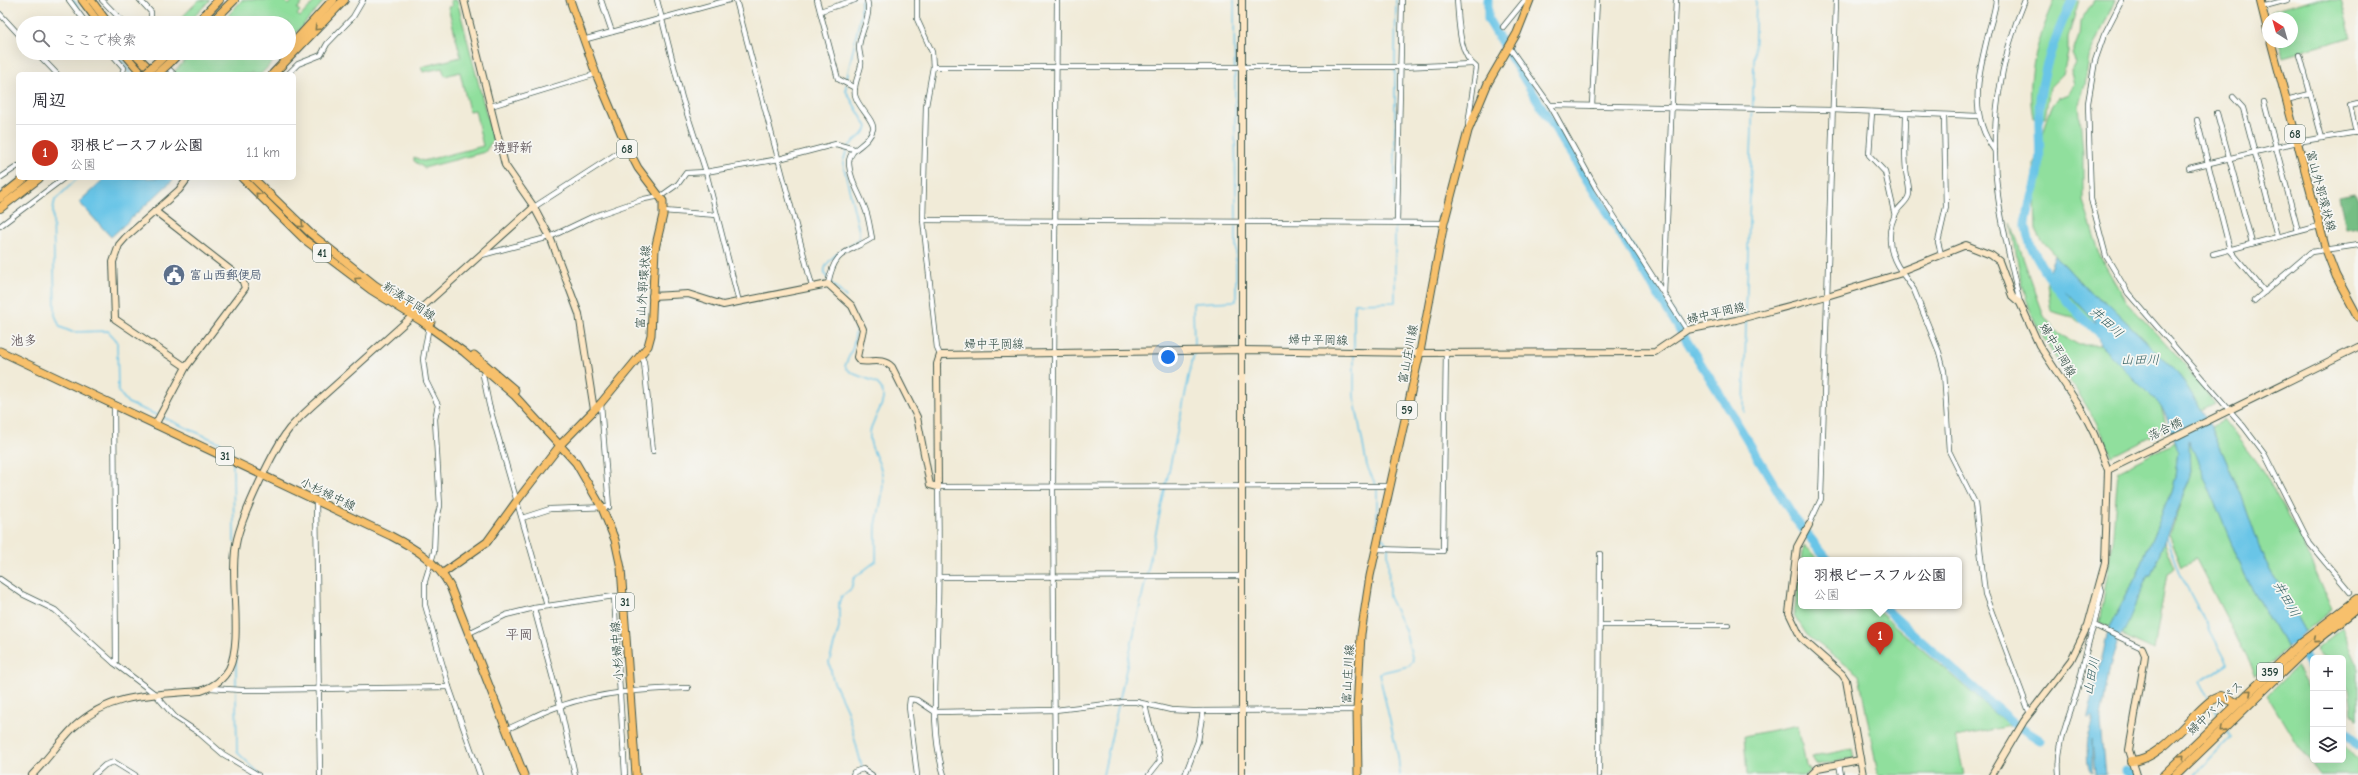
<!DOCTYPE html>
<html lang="ja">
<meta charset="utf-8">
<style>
body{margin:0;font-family:"Comic Neue","Klee One",sans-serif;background:#f7f7f7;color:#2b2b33}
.controls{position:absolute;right:12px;bottom:12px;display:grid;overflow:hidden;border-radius:6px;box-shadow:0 4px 16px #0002}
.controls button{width:36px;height:36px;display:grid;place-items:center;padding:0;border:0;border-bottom:1px solid #e1e1e2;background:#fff;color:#2b2b33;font:20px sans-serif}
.compass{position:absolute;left:2262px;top:12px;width:36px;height:36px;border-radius:50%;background:#fff;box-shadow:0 4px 16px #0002;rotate:323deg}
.you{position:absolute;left:1168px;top:357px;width:14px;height:14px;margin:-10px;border:3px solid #fff;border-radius:50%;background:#1a73e8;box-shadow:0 0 0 6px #1a73e833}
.badge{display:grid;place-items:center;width:26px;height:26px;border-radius:50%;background:#c8321e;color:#fff;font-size:13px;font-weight:700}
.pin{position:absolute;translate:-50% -33px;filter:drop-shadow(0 1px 2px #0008)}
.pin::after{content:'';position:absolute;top:21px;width:14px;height:12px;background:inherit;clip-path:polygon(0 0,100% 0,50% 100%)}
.popup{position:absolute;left:1798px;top:557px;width:164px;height:52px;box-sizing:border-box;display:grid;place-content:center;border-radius:6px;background:#fff;filter:drop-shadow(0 1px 3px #0005);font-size:13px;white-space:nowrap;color:#7c7c81}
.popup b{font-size:15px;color:#2b2b33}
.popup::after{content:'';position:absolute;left:50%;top:100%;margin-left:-8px;border:8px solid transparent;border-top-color:#fff}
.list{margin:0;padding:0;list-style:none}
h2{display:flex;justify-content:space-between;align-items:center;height:52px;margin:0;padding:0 16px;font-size:17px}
h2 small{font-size:13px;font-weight:400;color:#7c7c81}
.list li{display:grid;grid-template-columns:26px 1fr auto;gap:12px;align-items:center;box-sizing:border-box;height:56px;padding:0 16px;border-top:1px solid #e1e1e2}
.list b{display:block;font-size:15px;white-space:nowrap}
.list p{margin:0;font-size:13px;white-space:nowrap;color:#7c7c81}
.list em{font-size:13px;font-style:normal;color:#7c7c81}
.icon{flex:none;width:22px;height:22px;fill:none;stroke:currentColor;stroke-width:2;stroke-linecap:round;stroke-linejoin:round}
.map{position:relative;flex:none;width:2358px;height:775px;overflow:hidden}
.search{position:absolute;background:#fff;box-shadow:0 4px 16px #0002;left:16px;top:16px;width:280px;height:44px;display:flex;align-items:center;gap:10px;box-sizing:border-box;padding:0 14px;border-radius:22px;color:#7c7c81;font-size:15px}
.panel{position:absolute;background:#fff;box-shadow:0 4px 16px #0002;left:16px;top:72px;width:280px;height:108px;border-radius:6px}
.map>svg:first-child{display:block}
</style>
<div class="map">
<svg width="2358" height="775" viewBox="0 0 2358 775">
<rect width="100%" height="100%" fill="#f6f6f2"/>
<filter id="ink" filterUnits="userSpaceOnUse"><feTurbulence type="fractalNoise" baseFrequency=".025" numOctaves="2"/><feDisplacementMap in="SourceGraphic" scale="8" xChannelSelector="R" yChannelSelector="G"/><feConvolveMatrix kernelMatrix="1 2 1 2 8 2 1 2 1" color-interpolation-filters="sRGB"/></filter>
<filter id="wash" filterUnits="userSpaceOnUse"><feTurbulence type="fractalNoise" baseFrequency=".012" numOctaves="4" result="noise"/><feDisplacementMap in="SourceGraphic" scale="16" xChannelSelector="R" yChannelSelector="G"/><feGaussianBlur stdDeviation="0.9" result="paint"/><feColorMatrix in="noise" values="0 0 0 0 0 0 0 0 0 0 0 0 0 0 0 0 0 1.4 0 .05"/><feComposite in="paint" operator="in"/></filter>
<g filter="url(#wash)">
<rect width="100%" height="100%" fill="#f1ebd8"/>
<!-- green -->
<g fill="#90df9d" stroke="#588e68">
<path d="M199 0H210L188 23H176Z"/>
<path d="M242 0H284L289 5 293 0H305L297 9 300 11 297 15 300 17 316 0H325L289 41V23H221Z"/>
<path d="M450 0H457L493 140 485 152 424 168 414 161V157L423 161 483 146 475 110 469 111 460 72 445 76 442 68 423 72 421 67 461 57 448 7 452 6Z"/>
<path d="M2055 0H2079L2068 38V53L2063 74 2050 87 2045 118H2033C2025 77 2038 38 2055 0Z"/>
<path d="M2094 0H2115L2089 58 2085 85 2079 104 2083 152V201L2101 258 2125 300 2186 366 2215 404 2201 411 2178 373 2106 302 2092 295 2040 238 2036 230 2034 164 2051 108 2058 98 2068 94 2074 84 2071 73 2076 63 2072 54 2079 36 2080 22Z"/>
<path d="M2311 0H2341L2351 37 2283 57 2279 42H2292V18H2272L2270 12Z"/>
<path d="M192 53H281L261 74H172Z"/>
<path d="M2011 223 2044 316 2059 334 2079 345H2100L2161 406 2167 428 2112 456C2094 408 2059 370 2036 324 2021 293 2017 257 2011 223Z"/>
<path d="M2046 277 2071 296 2094 320 2092 322H2079L2074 318 2051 311Z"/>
<path d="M2223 419 2263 471 2302 541 2332 609 2305 632 2262 555 2243 500 2211 426Z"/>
<path d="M2189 438 2245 576 2287 648 2256 675 2196 559 2182 566 2169 534 2190 478Z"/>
<path d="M2175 442 2178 451 2175 477 2171 492 2136 577 2109 627 2100 624 2113 534 2118 471Z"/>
<path d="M2164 541 2175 568 2167 573 2154 650 2122 635 2148 574H2151Z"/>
<path d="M1804 545 1820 560H1802Z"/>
<path d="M1801 567V606H1872L2010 726 1956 737 1964 775H1878L1859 675 1807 635 1794 615Z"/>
<path d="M2342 628 2358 665V720L2352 711 2349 689 2343 681V658H2323L2316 649Z"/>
<path d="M2296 667 2313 696V760H2343V743L2358 760V775H2320L2297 745 2267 695Z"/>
<path d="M1798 725 1806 766 1811 771 1806 775H1747L1744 736Z"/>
<path d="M1852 749 1854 758 1816 765 1812 757Z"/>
</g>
<!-- forest -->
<path fill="#74be84" stroke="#4a7e5c" d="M2355 193 2358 200V227L2346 229 2339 196Z"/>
<!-- water -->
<g fill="#69c5e7" stroke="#44818e">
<path d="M105 178H175L111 237 79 202Z"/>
<path d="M2055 255 2092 295 2106 302 2178 373 2211 426 2243 500 2262 555 2305 632 2287 648 2245 576 2189 440 2190 478 2151 574H2148L2124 632 2117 643 2110 665 2100 724 2105 775H2095L2092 739V773C2086 771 2087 746 2088 738 2090 730 2094 725 2093 717L2089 719 2088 717 2109 627 2136 577 2171 492 2175 477 2178 451 2170 424 2161 406 2100 345 2094 320 2071 296 2046 277Z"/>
</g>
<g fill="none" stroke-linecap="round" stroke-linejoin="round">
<!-- stream -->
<g stroke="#69c5e7" stroke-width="1.5">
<path d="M73 0 90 23"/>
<path d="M1234 0 1236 220"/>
<path d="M114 53 126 66 130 74"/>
<path d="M1395 65 1396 0"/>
<path d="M846 81 861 14V0"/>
<path d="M846 85V91L867 127 865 132 849 146"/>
<path d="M78 178 55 200 53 209 55 315 60 327 72 332 108 331 117 341 118 391 128 403 159 416"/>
<path d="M1395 203V69"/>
<path d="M828 279C813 263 852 246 859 238V231L843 163 847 149"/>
<path d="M830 282 846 297"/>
<path d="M1746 316 1756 0"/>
<path d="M857 324 853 347 845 366C853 380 879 375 883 393 885 407 871 420 870 433 868 447 880 460 882 474 885 491 879 508 876 525 875 537 877 549 876 561L854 578 851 589 841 597 839 603V628L829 662 833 680 847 710 862 767"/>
<path d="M1194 349 1193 303 1236 301V224"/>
<path d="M1354 351V303L1395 302V223"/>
<path d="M1354 354V396L1367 466 1377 488V529"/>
<path d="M1744 412 1746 320"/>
<path d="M162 417 232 448 233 458"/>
<path d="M233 463 234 542"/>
<path d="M1382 537 1388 546 1389 597 1405 630 1413 661 1409 666 1379 673 1398 756 1400 775"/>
<path d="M2167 537 2182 578 2228 664 2200 682 2209 699"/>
<path d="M1147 574 1194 353"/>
<path d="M236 657V688"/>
<path d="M236 691 237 752 261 775"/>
<path d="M2212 704 2220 718"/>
<path d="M1103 775 1146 578"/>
<path d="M2195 775 2231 738 2227 730"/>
</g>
<!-- river -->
<g stroke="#69c5e7" stroke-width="9">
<path d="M1488 0V19L1502 43 1719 393 1795 519 1828 560"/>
<path d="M2072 0C2056 35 2041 71 2039 110 2038 129 2041 149 2039 168 2038 185 2025 212 2026 227 2030 263 2078 317 2106 339"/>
<path d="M1882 606 2013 723 2040 740"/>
<path d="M2289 630 2313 671"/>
<path d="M2343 728 2358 745"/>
<path d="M2126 771 2138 775"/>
</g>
</g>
</g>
<g filter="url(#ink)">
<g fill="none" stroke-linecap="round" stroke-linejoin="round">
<!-- street casing -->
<g stroke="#3e574d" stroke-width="6">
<g id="street">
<path d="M69 0 86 23"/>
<path d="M102 0 124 23"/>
<path d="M140 0 151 12V23"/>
<path d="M601 0 612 32"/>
<path d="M657 0 682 98 706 172 739 302"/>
<path d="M736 0 812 286"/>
<path d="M817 0 838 79 855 88"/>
<path d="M917 0V19L932 52 933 67 926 106 923 220 937 348 940 355"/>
<path d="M1457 0C1459 20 1458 54 1476 67L1468 125"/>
<path d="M2122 0 2104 35 2095 61 2088 103 2091 199 2106 256 2128 293 2244 427 2265 455 2310 544 2350 592"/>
<path d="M2261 7 2287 0"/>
<path d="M820 11 855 0"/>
<path d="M0 14 23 39"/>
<path d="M1503 27 1525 0"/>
<path d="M583 40 729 0"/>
<path d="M1509 47 1550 105 1596 188 1687 330"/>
<path d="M37 53 57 74"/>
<path d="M111 53 124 68 122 74"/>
<path d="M153 53 174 74"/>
<path d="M2300 55 2322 138"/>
<path d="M933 67H1401L1472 64"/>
<path d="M288 74 298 64 321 55 327 44 353 17 363 0"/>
<path d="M2233 97 2243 108 2277 236"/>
<path d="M2286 100 2310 94"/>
<path d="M2264 102 2298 231"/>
<path d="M1550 105 1832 110 1978 116"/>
<path d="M491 106 596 74"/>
<path d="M1592 106 1597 0"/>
<path d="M1872 112 1869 155 1885 172 1895 216"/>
<path d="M2217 113 2252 243"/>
<path d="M2197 120 2230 250 2265 292"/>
<path d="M2356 133 2350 106 2358 104"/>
<path d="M1995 151C1967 113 1979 73 1989 30 1992 19 1995 11 1996 0"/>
<path d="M2189 168 2297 142 2358 132"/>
<path d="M0 178 18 166"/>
<path d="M534 207 627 147"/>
<path d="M663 211 717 215"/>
<path d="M923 220 1444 223"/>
<path d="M1397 222 1402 0"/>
<path d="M0 226 64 178"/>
<path d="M1941 254 1938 242 1946 207 1944 116"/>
<path d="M2213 254 2319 226"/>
<path d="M482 255 550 237 592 217 644 199 661 196 678 184 686 173 706 172 779 159 836 144 854 149"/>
<path d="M1901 271C1888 253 1886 230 1897 211 1901 204 1908 202 1909 194 1910 186 1906 177 1906 169 1904 152 1906 132 1906 114"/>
<path d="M1902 273 1914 290 1939 352 1944 371 1949 451 1975 503 1985 594 2030 714"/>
<path d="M828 284C835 248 847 254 872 238 870 229 869 219 866 211 861 196 849 178 849 162 850 146 868 147 873 129 875 121 857 106 855 95 853 84 859 76 861 65 862 60 859 53 859 47 860 31 872 17 867 0"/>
<path d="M1664 294 1676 0"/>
<path d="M2254 301 2311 252 2358 245"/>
<path d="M2020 303C2012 268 2003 232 1998 196 1989 130 1999 61 2025 0"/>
<path d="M429 326 423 359 426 381 438 405 435 419 440 506 435 526 434 552 425 581V605L449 687 480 775"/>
<path d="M641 355 644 362 653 451"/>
<path d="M485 370 483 375 489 405 547 606"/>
<path d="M114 405 116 661 114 663"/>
<path d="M316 501 320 775"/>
<path d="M522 518 550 509 609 507 601 404"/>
<path d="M1809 525 1821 499 1836 0"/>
<path d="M1377 549 1443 551 1446 351"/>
<path d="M939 577 1242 576"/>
<path d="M0 579 22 594 55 610 114 663 155 694 175 717 199 733 223 754 258 775"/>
<path d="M2100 584 2102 591 2094 625 2142 648"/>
<path d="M624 596H614L625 775"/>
<path d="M534 608 560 705 575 775"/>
<path d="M1600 625H1728"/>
<path d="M469 633 506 615 534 608 614 596"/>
<path d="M210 688 242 690 449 687"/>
<path d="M1145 704C1148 724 1157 741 1160 761L1149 775"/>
<path d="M507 729C525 722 542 711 560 706 601 692 645 689 688 688"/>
<path d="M1839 764 1841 775"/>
<path d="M94 775 105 765 114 762 135 775"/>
<path d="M853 775 854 772 863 769 872 775"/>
<path d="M917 775 909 707 910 699 917 700 935 712 1055 710 1124 702H1137L1171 710 1193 711 1357 710"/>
<path d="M944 775C930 731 936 682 937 636 939 586 939 537 938 487L1391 486"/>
<path d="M1055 775 1053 487 1057 0"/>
<path d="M1185 775 1198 741 1203 711"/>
<path d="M1599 775 1600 554"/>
<path d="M2059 775C2056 746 2068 720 2076 694 2083 671 2086 646 2094 625"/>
</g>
</g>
<!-- secondary casing -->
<g stroke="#3e574d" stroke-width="8">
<g id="secondary">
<path d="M464 0 505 165 534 207 550 237 579 314 594 410"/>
<path d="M1242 0V775"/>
<path d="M155 211 242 279 245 288 186 367 155 425"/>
<path d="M652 296 688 294 723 305 828 284 852 306 863 329 857 357 860 361C871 363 882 357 892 367L917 417 930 485 938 487 937 364 940 355 1242 350 1416 353 1655 352 1687 330 1736 320 1827 296 1902 273 1901 271 1966 245 1991 255 1999 261 2012 296 2020 303 2039 345 2083 412 2094 434 2108 470 2105 563 2088 625 2071 660 2024 721 1992 775"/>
<path d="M186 367 115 319 113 262 119 245 126 237 179 190 188 178"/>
<path d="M2108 470 2358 347"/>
<path d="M1809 525 1797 547 1789 613 1801 638 1842 674 1846 680 1863 775"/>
<path d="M32 775C47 760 59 742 74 727 112 692 154 695 201 691 212 687 223 680 229 669 244 638 228 577 237 539 243 514 273 450 289 429 296 421 304 413 312 406L534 207"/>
<path d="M1811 775 1818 768 1860 760"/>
<path d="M2137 775 2129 750 2144 663 2145 655 2142 648"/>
</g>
</g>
<!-- primary casing -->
<g stroke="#3e574d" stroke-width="9">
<g id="primary">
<path d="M82 0 99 23"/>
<path d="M91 0 108 23"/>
<path d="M2260 0 2268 32"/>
<path d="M2271 42 2326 250 2336 276 2358 317"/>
<path d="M124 53 142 74"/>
<path d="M134 53 154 73"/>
<path d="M242 178 305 240 371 290 421 321 464 352 514 395 576 463 602 508 615 540 621 568 636 775"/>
<path d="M253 178 310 233 375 285 431 322"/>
<path d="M0 351 391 536C416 549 436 561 450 586L524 775"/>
<path d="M474 355 515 390"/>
<path d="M443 573 487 542 516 502 561 444 601 403 648 346 651 335 655 249 663 215V201L638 168 627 147 596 74 570 0"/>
<path d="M1358 775 1357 710 1361 634 1370 576 1420 352 1444 223 1468 131 1488 83 1517 33 1530 0"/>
</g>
</g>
<!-- highway casing -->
<g stroke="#3e574d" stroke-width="10">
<g id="highway">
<path d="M197 23 219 0"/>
<path d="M211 23 234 0"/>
<path d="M289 48 333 0"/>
<path d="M169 63 179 53"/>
<path d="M273 74 344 0"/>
<path d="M0 198 25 178"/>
<path d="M0 208 39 178"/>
<path d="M2132 761C2162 759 2189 717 2212 700L2221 696 2237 703"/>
<path d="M2164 775 2302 642 2358 599"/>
<path d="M2176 775 2305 650 2358 607"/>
</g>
</g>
<!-- street -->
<use href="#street" stroke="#fff" stroke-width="4.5"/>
<!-- secondary -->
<use href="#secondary" stroke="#fce6c4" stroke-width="6"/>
<!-- primary -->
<use href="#primary" stroke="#f7c06c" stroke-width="7"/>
<!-- highway -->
<use href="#highway" stroke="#f7c06c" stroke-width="8"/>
<!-- highway-bridge casing -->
<g stroke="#3e574d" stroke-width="10" stroke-linecap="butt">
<g id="highway-bridge">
<path d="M145 74 163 57"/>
<path d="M157 74 169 63"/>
</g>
</g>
<!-- highway-bridge -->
<use href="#highway-bridge" stroke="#f7c06c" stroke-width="8"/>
</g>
<!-- one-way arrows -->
<defs><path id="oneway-chevron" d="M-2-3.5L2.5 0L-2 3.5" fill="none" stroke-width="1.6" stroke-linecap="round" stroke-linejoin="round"/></defs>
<g stroke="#80784d">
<use href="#oneway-chevron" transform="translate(317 28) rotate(134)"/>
<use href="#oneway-chevron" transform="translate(258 195) rotate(-133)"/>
<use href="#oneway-chevron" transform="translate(301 225) rotate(43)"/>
<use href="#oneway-chevron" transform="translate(357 280) rotate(-145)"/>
<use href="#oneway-chevron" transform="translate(2316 640) rotate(140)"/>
<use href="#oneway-chevron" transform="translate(2249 692) rotate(-43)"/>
<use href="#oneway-chevron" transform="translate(2222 730) rotate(136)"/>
<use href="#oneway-chevron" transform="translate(2182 757) rotate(-45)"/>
</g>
</g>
<!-- icons -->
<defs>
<g id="civic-disc" transform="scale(1.15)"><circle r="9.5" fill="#5c6f8a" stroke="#f6f6f2"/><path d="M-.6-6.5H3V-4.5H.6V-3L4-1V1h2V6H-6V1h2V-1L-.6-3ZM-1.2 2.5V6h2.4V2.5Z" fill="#fff"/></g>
</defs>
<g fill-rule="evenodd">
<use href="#civic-disc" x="174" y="275"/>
</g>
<g text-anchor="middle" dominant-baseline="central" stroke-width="3.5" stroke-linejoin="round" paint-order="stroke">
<!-- shield labels -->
<g fill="#f6f6f2" stroke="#60746d" stroke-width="1">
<rect x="2285" y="125" width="20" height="18" rx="3"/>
<rect x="617" y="140" width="20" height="18" rx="3"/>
<rect x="313" y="244" width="18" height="18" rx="3"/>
<rect x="1397" y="401" width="20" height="18" rx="3"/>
<rect x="216" y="447" width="18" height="18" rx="3"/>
<rect x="616" y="593" width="18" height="18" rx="3"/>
<rect x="2257" y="663" width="26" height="18" rx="3"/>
</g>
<g font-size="11" font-weight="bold" fill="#1f3d34">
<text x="2295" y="134">68</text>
<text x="627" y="149">68</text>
<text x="322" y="253">41</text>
<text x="1407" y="410">59</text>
<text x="225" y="456">31</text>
<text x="625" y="602">31</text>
<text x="2270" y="672">359</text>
</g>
<!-- street labels -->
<g font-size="12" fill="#1f3d34" stroke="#f6f6f2">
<text transform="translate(2321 191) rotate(75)">富山外郭環状線</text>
<text transform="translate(643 287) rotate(-86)">富山外郭環状線</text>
<text transform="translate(409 301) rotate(33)">新湊平岡線</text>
<text transform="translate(1716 313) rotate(-13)">婦中平岡線</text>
<text transform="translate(1318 340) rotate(1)">婦中平岡線</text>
<text x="994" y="344">婦中平岡線</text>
<text transform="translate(2058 350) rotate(60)">婦中平岡線</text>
<text transform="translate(1408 354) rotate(-79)">富山庄川線</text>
<text transform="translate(2165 429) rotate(-26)">落合橋</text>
<text transform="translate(328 494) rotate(26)">小杉婦中線</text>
<text transform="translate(617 651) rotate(-94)">小杉婦中線</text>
<text transform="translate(1348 674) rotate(-87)">富山庄川線</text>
<text transform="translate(2215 708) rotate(-44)">婦中バイパス</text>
</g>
<!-- service labels -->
<g font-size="12" font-weight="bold" fill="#4e5e75" stroke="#f6f6f2" text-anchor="start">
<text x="190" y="275">富山西郵便局</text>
</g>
<!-- neighbourhood labels -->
<g font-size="13" font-weight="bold" fill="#665c60" stroke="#f6f6f2">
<text x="513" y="147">境野新</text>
<text x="24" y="340">池多</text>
<text x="519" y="634">平岡</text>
</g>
<!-- water labels -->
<g font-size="13" font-style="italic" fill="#325f61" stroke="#f6f6f2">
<text transform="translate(2107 322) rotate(42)">井田川</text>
<text x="2140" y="359">山田川</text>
<text transform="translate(2287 599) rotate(60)">井田川</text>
<text transform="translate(2091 676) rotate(-79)">山田川</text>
</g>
</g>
</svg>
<div class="controls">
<button>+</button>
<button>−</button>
<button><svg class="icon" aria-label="layers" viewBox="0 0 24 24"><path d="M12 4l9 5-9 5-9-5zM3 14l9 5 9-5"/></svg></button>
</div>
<svg class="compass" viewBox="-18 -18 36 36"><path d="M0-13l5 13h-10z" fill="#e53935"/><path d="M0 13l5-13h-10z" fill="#7c7c81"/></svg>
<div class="you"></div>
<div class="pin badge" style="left:1880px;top:655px">1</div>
<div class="popup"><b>羽根ピースフル公園</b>公園</div>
<div class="search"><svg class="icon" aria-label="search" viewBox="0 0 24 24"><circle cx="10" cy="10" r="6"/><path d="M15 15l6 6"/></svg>ここで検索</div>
<section class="panel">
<h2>周辺<small></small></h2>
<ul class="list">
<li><span class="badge">1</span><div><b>羽根ピースフル公園</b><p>公園</p></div><em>1.1 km</em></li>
</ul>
</section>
</div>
